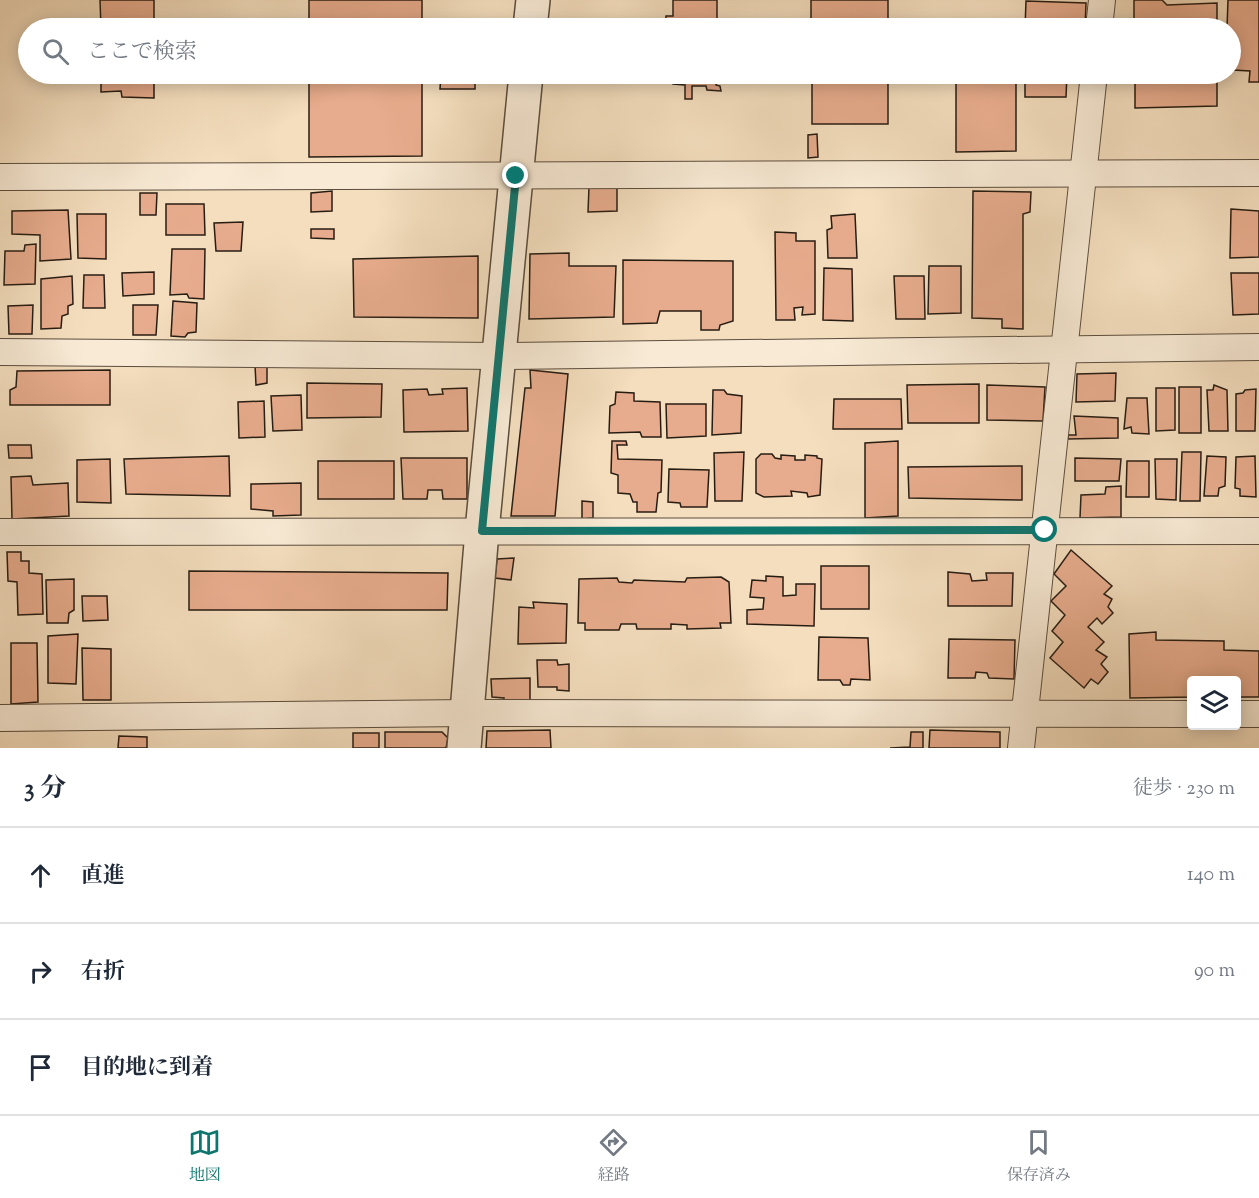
<!DOCTYPE html>
<html lang="ja">
<meta charset="utf-8">
<style>
body{margin:0;font-family:"Sorts Mill Goudy","Noto Serif JP",serif;background:#f2f2f3;color:#1f2937}
.controls{position:absolute;right:18px;bottom:18px;display:grid;overflow:hidden;border-radius:6px;box-shadow:0 3px 15px #0003}
.controls button{width:54px;height:54px;display:grid;place-items:center;padding:0;border:0;border-bottom:2px solid #e0e1e3;background:#fff;color:#1f2937;font:30px sans-serif}
.stop{position:absolute;width:18px;height:18px;margin:-14px;border:4px solid #0f766e;border-radius:50%;background:#fff}
.stop.end{background:#0f766e;border-color:#fff;box-shadow:0 2px 6px #0008}
.list{margin:0;padding:0;list-style:none}
h2{display:flex;justify-content:space-between;align-items:center;height:78px;margin:0;padding:0 24px;font-size:26px}
h2 small{font-size:20px;font-weight:400;color:#747a83}
.list li{display:grid;grid-template-columns:39px 1fr auto;gap:18px;align-items:center;box-sizing:border-box;height:96px;padding:0 24px;border-top:2px solid #e0e1e3}
.list b{display:block;font-size:22px;white-space:nowrap}
.list em{font-size:20px;font-style:normal;color:#747a83}
.icon{flex:none;width:33px;height:33px;fill:none;stroke:currentColor;stroke-width:2;stroke-linecap:round;stroke-linejoin:round}
.map{position:relative;flex:none;width:1259px;height:748px;overflow:hidden}
.search{position:absolute;background:#fff;box-shadow:0 3px 15px #0003;left:18px;right:18px;top:18px;height:66px;display:flex;align-items:center;gap:15px;box-sizing:border-box;padding:0 21px;border-radius:33px;color:#747a83;font-size:22px}
.sheet{height:366px;background:#fff}
nav{display:flex;justify-content:space-around;align-items:center;box-sizing:border-box;height:84px;border-top:2px solid #e0e1e3;background:#fff;font-size:16px;color:#747a83}
nav a{display:grid;justify-items:center;gap:3px}
nav .on{color:#0f766e}
.map>svg:first-child{display:block}
</style>
<div class="map">
<svg width="1259" height="748" viewBox="0 0 1259 748">
<rect width="100%" height="100%" fill="#f4debe"/>
<filter id="stains"><feTurbulence type="fractalNoise" baseFrequency=".00333" numOctaves="4"/><feColorMatrix values="0 0 0 0 .2 0 0 0 0 .09 0 0 0 0 .02 0 0 0 .5 -.17"/></filter>
<radialGradient id="worn" r=".72"><stop offset=".6" stop-color="#630" stop-opacity="0"/><stop offset="1" stop-color="#630" stop-opacity=".3"/></radialGradient>
<!-- building -->
<g fill="#e7ac8d" stroke="#281d13" stroke-width="1.5">
<path d="M100 0H154V28H101Z"/>
<rect x="309" y="0" width="113" height="28"/>
<path d="M673 0H717V28H665L666 16H673Z"/>
<rect x="811" y="0" width="77" height="28"/>
<path d="M1134 0H1162L1167 5 1217 3V28H1134Z"/>
<path d="M1228 0H1259V82H1249L1250 71 1233 70 1234 42 1230 41V28H1227Z"/>
<path d="M1026 1 1086 3 1085 28H1025Z"/>
<path d="M727 19 804 20V28H728Z"/>
<path d="M101 74H154V98L122 97 121 91 101 92Z"/>
<path d="M309 74H422V156L309 157Z"/>
<path d="M441 74H475V89H440Z"/>
<path d="M673 74H716V85L720 86 721 91 707 90 706 86H692V99H685V85L673 84Z"/>
<rect x="729" y="74" width="74" height="5"/>
<rect x="812" y="74" width="76" height="50"/>
<path d="M956 74H1016V151L956 152Z"/>
<path d="M1025 74H1067L1066 97H1025Z"/>
<path d="M1135 74H1217V106L1135 108Z"/>
<path d="M817 134 818 157 808 158V135Z"/>
<path d="M589 187 617 188V211L588 212Z"/>
<path d="M332 191V211L311 212V193Z"/>
<path d="M973 191 1031 192 1030 212 1023 214V329L1002 328V319L972 318Z"/>
<path d="M140 193H157L156 215H140Z"/>
<path d="M166 204H204L205 235H166Z"/>
<path d="M1231 209 1259 211V257L1230 258Z"/>
<path d="M68 210 71 259 40 261V235L12 234V211Z"/>
<path d="M77 214H106V259L78 258Z"/>
<path d="M855 214 857 258H828L827 230 832 228 831 216Z"/>
<path d="M243 222 241 251H216L214 223Z"/>
<path d="M311 229H334V239L311 238Z"/>
<path d="M775 232 796 233V241H815V314L802 315 803 307 794 308 795 320H776Z"/>
<path d="M36 244 35 284 4 285 5 251H24L25 245Z"/>
<path d="M172 249H205L204 299 189 298 187 294 170 295Z"/>
<path d="M569 253V266H616L614 317 529 319 530 254Z"/>
<path d="M478 256V318L354 317 353 259Z"/>
<path d="M623 260 733 261V321L720 325 719 330H701V311H660L657 323 623 324Z"/>
<path d="M929 266H961V313L928 314Z"/>
<path d="M824 268 852 269 853 321 823 320Z"/>
<path d="M154 272V294L123 296 122 273Z"/>
<path d="M1231 273H1259V314L1233 315Z"/>
<path d="M84 275H104L105 308H83Z"/>
<path d="M72 276 73 304 68 306V314L62 316 61 328 41 329V279Z"/>
<path d="M894 276H924L925 319H896Z"/>
<path d="M173 301 197 303 196 332 188 333 185 337 171 336Z"/>
<path d="M33 305 32 334H9L8 306Z"/>
<path d="M133 305H158L156 335H133Z"/>
<path d="M267 364V383L256 385 255 365Z"/>
<path d="M110 370V405H10V390L16 387 17 371Z"/>
<path d="M530 370 568 374 555 516H511L525 388H531Z"/>
<path d="M1116 373 1115 401 1076 402 1077 374Z"/>
<path d="M307 383 382 384 381 417 307 418Z"/>
<path d="M979 384V423H908L907 385Z"/>
<path d="M987 385 1045 387 1043 421 987 420Z"/>
<path d="M1214 385 1227 390 1228 431H1209L1207 390H1213Z"/>
<rect x="1179" y="387" width="22" height="46"/>
<path d="M467 388 468 431 404 432 403 390 427 389 429 395 443 394 442 389Z"/>
<path d="M1156 388H1175V430L1156 431Z"/>
<path d="M1256 389 1255 431H1236V394L1243 393 1245 390Z"/>
<path d="M713 390H724L727 394 742 396 741 433 712 435Z"/>
<path d="M616 392 634 393V401L660 402 661 437H642L640 432 609 433 610 406 615 404Z"/>
<path d="M301 395 302 430 273 431 271 396Z"/>
<path d="M1127 398H1147L1149 434 1132 433 1131 427 1124 429Z"/>
<path d="M834 399H901L902 429H833Z"/>
<path d="M264 401 265 437 239 438 238 402Z"/>
<path d="M666 404H706V436L667 438Z"/>
<path d="M1074 416 1118 418V438L1068 439V435H1076Z"/>
<path d="M612 441H626L627 445H617L618 459 662 460 661 492 658 493 656 512H637V502H633L630 494 618 493V475L611 473Z"/>
<path d="M898 441V516L865 518V443Z"/>
<path d="M8 445H31L32 458H9Z"/>
<path d="M744 452 742 501H715L714 453Z"/>
<path d="M1182 452H1201L1200 501H1180Z"/>
<path d="M761 454H772L775 458 781 459V455L795 456V460H805V455L817 456V458L822 459 820 495 808 497 807 493 791 491 792 496 764 497 756 493V459Z"/>
<path d="M229 456 230 496 126 494 124 459Z"/>
<path d="M1207 456 1226 457 1225 486 1219 488 1218 496H1204Z"/>
<path d="M1255 456 1256 497 1240 496V489L1235 488 1236 457Z"/>
<path d="M401 458H467V499H443L442 490H428L427 499H403Z"/>
<path d="M1075 458 1121 459 1119 481H1075Z"/>
<path d="M110 459 111 503 77 502V460Z"/>
<path d="M1155 459H1177L1176 500 1156 499Z"/>
<rect x="318" y="461" width="76" height="38"/>
<path d="M1127 461H1149V497H1126Z"/>
<path d="M1022 466V500L909 498 908 467Z"/>
<path d="M669 469 709 470 707 507H681L680 503 668 502Z"/>
<path d="M31 476 33 485 68 483 69 516 12 519 11 477Z"/>
<path d="M301 483V515L273 516V511L251 509V484Z"/>
<path d="M1121 486V517L1080 518 1081 495 1105 494 1106 487Z"/>
<path d="M582 501 593 502V518L582 519Z"/>
<path d="M1071 550 1112 586 1104 594 1112 599 1108 607 1113 613 1102 624 1097 618 1088 627 1104 642 1096 650 1107 657 1101 664 1108 672 1098 684 1091 679 1084 688 1050 658 1063 642 1052 631 1065 615 1051 601 1066 586 1054 574Z"/>
<path d="M7 552H21V561H29V573L42 574 43 614 18 615 17 582 8 581Z"/>
<path d="M514 558 511 580 495 578 497 559Z"/>
<rect x="821" y="566" width="48" height="43"/>
<path d="M189 571 448 573 447 610H189Z"/>
<path d="M948 572 970 574 972 581 987 580 986 573H1013L1012 606H948Z"/>
<path d="M766 576 783 577V596L796 595V584H815L814 626 747 624V610L763 609 764 598 750 597 752 580 766 581Z"/>
<path d="M721 577 729 582 731 623H720L721 628 687 629V625L671 624V629H637L636 624H621L619 630H585V623H578L579 579 617 578 619 582 632 583 634 580 685 582 687 578Z"/>
<path d="M74 579V610L69 613 68 623H47L46 580Z"/>
<path d="M82 596H107L108 620 83 621Z"/>
<path d="M533 602 567 604 566 643 518 644 519 607 534 608Z"/>
<path d="M1156 632V640L1224 641V650L1259 651V697H1236V680H1192V697L1130 698 1129 634Z"/>
<path d="M78 634 76 684 48 683V636Z"/>
<path d="M819 637 868 638 870 680 851 679 850 685H843L840 680H818Z"/>
<path d="M949 639 1015 640 1014 679 989 678 987 673 976 672 975 678H948Z"/>
<path d="M11 643H37L38 702 11 704Z"/>
<path d="M82 648 111 649V700H83Z"/>
<path d="M537 660H557L558 665 569 664V691L557 690V687H538Z"/>
<path d="M530 678V703L504 704V698L492 697 491 679Z"/>
<path d="M550 730 551 748H486L487 731Z"/>
<path d="M930 730 1000 732V748H929Z"/>
<path d="M385 732H442L448 738 446 748H385Z"/>
<path d="M911 732H923V748H890L910 747Z"/>
<rect x="353" y="733" width="26" height="15"/>
<path d="M119 736 147 737V748H118Z"/>
</g>
<g fill="none" stroke-linecap="round" stroke-linejoin="round">
<!-- minor casing -->
<g stroke="#5b4d3e" stroke-width="28">
<g id="minor">
<path d="M1099 28 1102 0"/>
<path d="M0 177 1259 173"/>
<path d="M0 352 500 356 1259 347"/>
<path d="M0 532 1259 531"/>
<path d="M1236 714H1259"/>
<path d="M0 718 467 713 1192 714"/>
<path d="M1021 748 1094 74"/>
</g>
</g>
<!-- tertiary casing -->
<g stroke="#5b4d3e" stroke-width="36">
<g id="tertiary">
<path d="M530 28 533 0"/>
<path d="M464 748 482 531 526 74"/>
</g>
</g>
<!-- minor -->
<use href="#minor" stroke="#f8ead5" stroke-width="26"/>
<!-- tertiary -->
<use href="#tertiary" stroke="#f8ead5" stroke-width="33"/>
</g>
<g fill="none" stroke-linecap="round" stroke-linejoin="round">
<!-- route -->
<path stroke="#0f766e" stroke-width="8" d="M516 176 482 531 1045 530"/>
</g>
<rect width="100%" height="100%" filter="url(#stains)"/>
<rect width="100%" height="100%" fill="url(#worn)"/>
</svg>
<div class="controls">
<button><svg class="icon" aria-label="layers" viewBox="0 0 24 24"><path d="M12 4l9 5-9 5-9-5zM3 14l9 5 9-5"/></svg></button>
</div>
<div class="stop" style="left:1045px;top:530px"></div>
<div class="stop end" style="left:516px;top:176px"></div>
<div class="search"><svg class="icon" aria-label="search" viewBox="0 0 24 24"><circle cx="10" cy="10" r="6"/><path d="M15 15l6 6"/></svg>ここで検索</div>
</div>
<section class="sheet">
<h2>3 分<small>徒歩 · 230 m</small></h2>
<ul class="list">
<li><svg class="icon" aria-label="ahead" viewBox="0 0 24 24"><path d="M12 20V5M6 11l6-6 6 6"/></svg><div><b>直進</b></div><em>140 m</em></li>
<li><svg class="icon" aria-label="right" viewBox="0 0 24 24"><path d="M7 20v-9h11M14 6l5 5-5 5"/></svg><div><b>右折</b></div><em>90 m</em></li>
<li><svg class="icon" aria-label="arrive" viewBox="0 0 24 24"><path d="M6 21V4h12l-3 4 3 4H6"/></svg><div><b>目的地に到着</b></div></li>
</ul>
</section>
<nav>
<a class="on"><svg class="icon" aria-label="map" viewBox="0 0 24 24"><path d="M3 6l6-2 6 2 6-2v14l-6 2-6-2-6 2zM9 4v14M15 6v14"/></svg>地図</a>
<a><svg class="icon" aria-label="directions" viewBox="0 0 24 24"><path d="M12 3l9 9-9 9-9-9zM9 14v-3h6M13 9l2 2-2 2"/></svg>経路</a>
<a><svg class="icon" aria-label="saved" viewBox="0 0 24 24"><path d="M7 4h10v16l-5-4-5 4z"/></svg>保存済み</a>
</nav>
